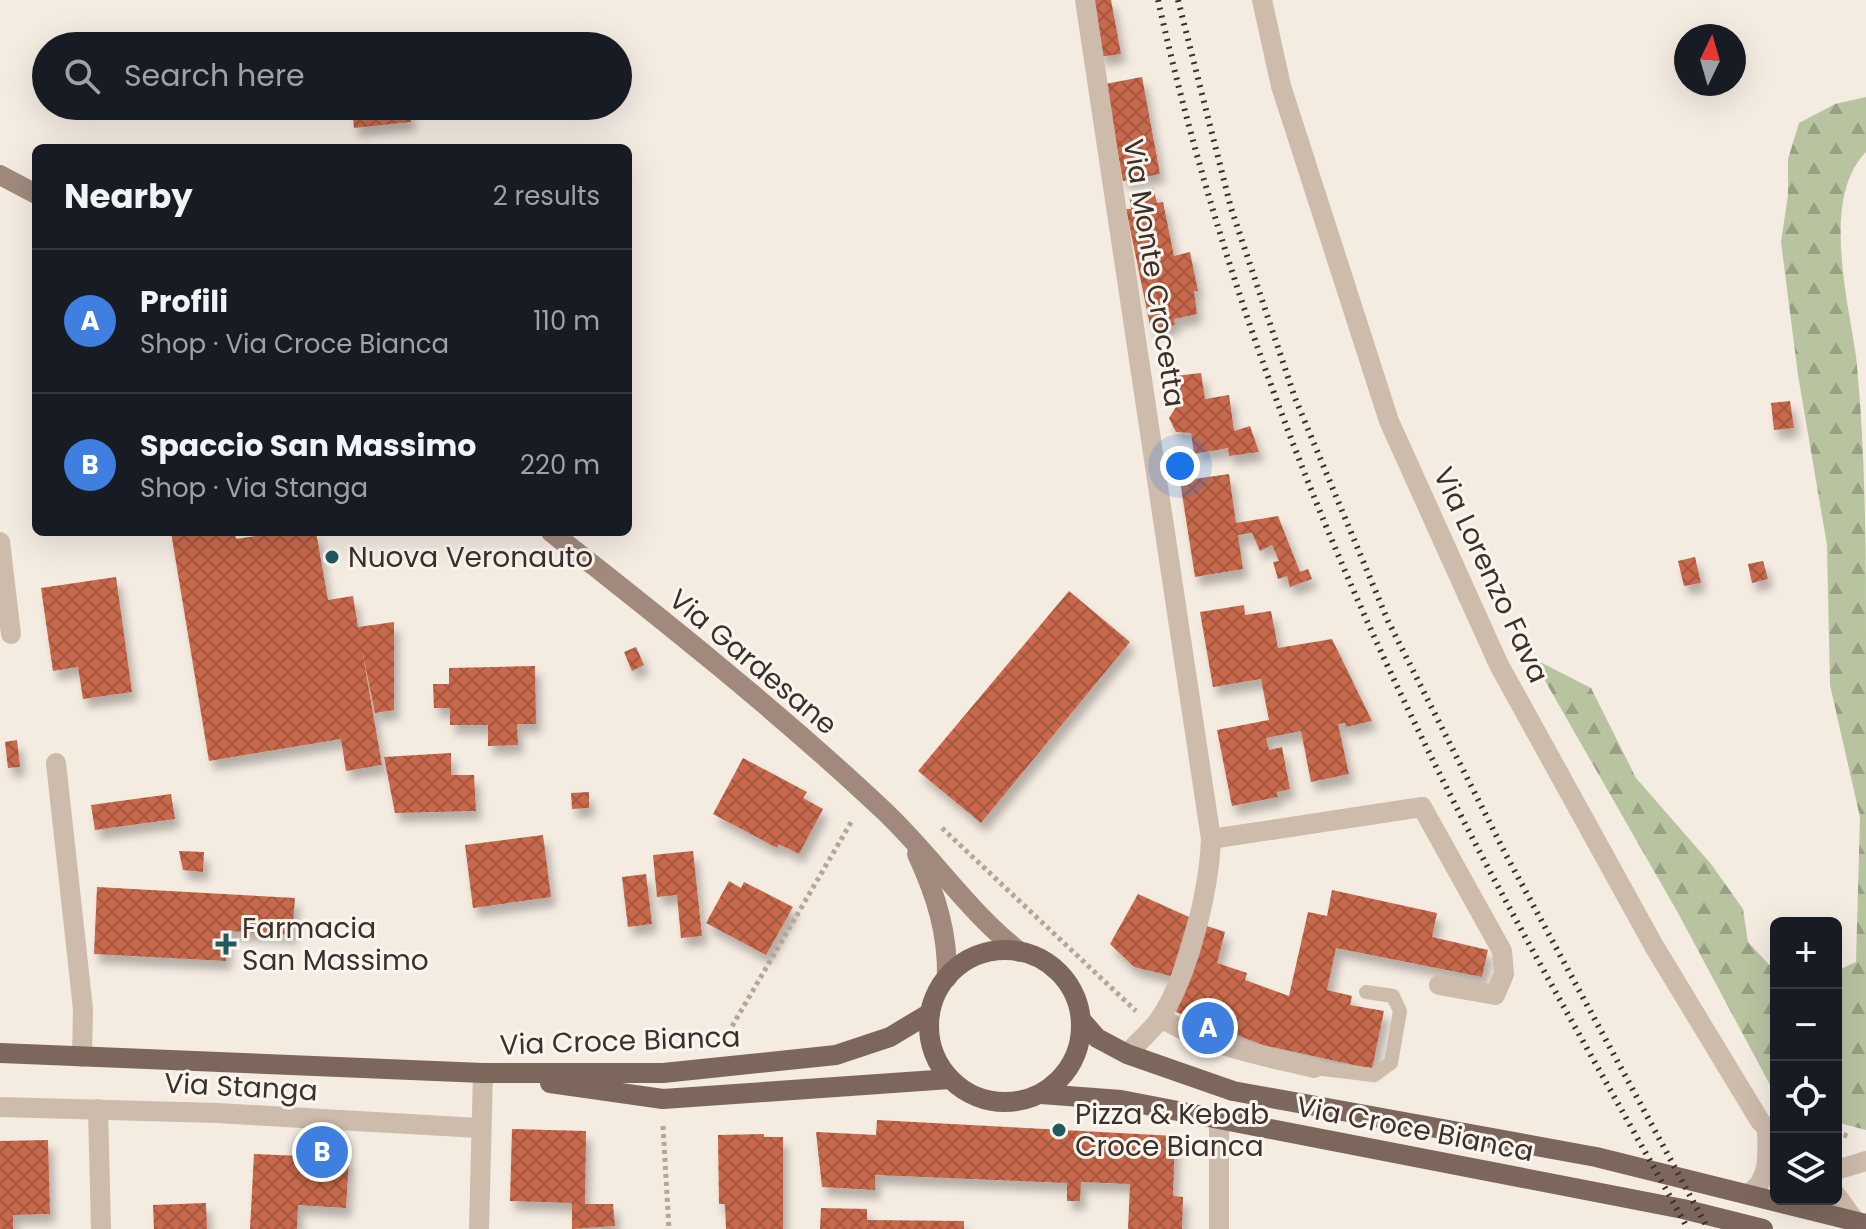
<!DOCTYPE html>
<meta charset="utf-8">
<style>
body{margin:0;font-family:Poppins,sans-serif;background:#20242c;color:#f1f3f6}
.controls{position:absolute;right:24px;bottom:24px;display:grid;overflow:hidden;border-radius:12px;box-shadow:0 8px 32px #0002}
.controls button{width:72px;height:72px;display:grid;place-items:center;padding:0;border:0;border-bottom:2px solid #363941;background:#171b24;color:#f1f3f6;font:40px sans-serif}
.compass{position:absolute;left:1674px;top:24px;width:72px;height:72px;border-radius:50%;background:#171b24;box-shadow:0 8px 32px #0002;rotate:5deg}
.you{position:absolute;left:1180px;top:466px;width:28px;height:28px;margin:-20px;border:6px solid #fff;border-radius:50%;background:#1a73e8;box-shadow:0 0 0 12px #1a73e833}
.badge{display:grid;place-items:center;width:52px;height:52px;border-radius:50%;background:#92aeb2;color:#fff;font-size:26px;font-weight:700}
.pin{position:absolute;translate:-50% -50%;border:4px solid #fff;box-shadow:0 2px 8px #0006}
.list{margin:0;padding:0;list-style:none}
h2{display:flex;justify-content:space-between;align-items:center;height:104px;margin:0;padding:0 32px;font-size:34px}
h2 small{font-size:26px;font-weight:400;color:#9ea1a6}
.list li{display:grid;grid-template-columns:52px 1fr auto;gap:24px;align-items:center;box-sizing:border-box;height:144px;padding:0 32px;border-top:2px solid #363941}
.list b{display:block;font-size:30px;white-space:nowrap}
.list p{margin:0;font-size:26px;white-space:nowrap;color:#9ea1a6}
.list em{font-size:26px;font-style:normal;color:#9ea1a6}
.icon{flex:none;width:44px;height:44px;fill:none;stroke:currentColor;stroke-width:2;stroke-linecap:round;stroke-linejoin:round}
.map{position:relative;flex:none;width:1866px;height:1229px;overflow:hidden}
.search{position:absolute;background:#171b24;box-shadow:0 8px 32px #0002;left:32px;top:32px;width:600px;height:88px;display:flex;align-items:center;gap:20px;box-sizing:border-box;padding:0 28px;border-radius:44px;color:#9ea1a6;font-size:30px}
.panel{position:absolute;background:#171b24;box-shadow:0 8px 32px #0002;left:32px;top:144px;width:600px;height:392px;border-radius:12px}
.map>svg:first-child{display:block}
</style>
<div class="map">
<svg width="1866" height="1229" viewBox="0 0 1866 1229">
<defs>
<pattern id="forest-firs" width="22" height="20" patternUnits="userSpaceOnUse" patternTransform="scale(2)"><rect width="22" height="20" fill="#b8c4a0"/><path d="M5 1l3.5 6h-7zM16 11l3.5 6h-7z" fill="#97a083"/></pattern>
<pattern id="building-cross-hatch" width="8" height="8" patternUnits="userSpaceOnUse" patternTransform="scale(2)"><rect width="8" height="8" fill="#c8694b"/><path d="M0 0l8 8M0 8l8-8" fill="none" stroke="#a4573f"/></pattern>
<filter id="shadow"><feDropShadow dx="5" dy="9" stdDeviation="4" flood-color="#0004"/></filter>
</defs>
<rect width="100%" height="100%" fill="#f4ebe1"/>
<!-- forest -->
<g fill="url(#forest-firs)">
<path d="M1866 97V152C1821 197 1848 300 1856 356 1866 455 1866 559 1866 658 1866 815 1866 973 1866 1130L1836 1122V971L1856 962 1860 817 1830 685 1827 545 1798 375 1781 242 1788 195V159L1799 123 1835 104Z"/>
<path d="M1532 658 1591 688 1636 778 1711 864 1743 909 1748 942 1776 972V1096L1678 913Z"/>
</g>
<!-- building -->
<g fill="url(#building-cross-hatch)" filter="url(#shadow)">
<path d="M1094 0H1111L1121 54 1099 57Z"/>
<path d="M1142 77 1160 174 1123 181 1105 84Z"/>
<path d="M352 106H409L411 122 354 128Z"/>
<path d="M1153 188 1157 203 1163 202 1174 256 1190 252 1198 291H1194L1197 314 1174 319 1175 325 1151 330 1126 209H1131L1129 194Z"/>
<path d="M1201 373 1205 399 1229 395 1234 431 1250 426 1259 452 1229 456 1228 448 1194 454 1191 433 1176 432 1169 418 1178 404 1175 376Z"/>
<path d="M1790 401 1794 428 1774 430 1771 403Z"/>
<path d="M1229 474 1236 523 1278 516 1300 572 1308 569 1312 579 1290 587 1287 576 1278 579 1273 562 1279 561 1272 545 1260 551 1252 533 1238 535 1243 569 1195 577 1180 481Z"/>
<path d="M171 532H235L236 539 281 532H316L328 600 353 596 358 627 394 622V710L375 713 362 650 382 765 346 771 341 739 209 761Z"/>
<path d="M1695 557 1701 583 1684 586 1678 561Z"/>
<path d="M1763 561 1768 579 1752 583 1748 564Z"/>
<path d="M116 577 132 692 83 699 78 667 53 671 41 588Z"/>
<path d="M1069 591 1130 642 981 823 918 771Z"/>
<path d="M1244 605 1245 615 1271 611 1278 648 1332 639 1372 721 1346 727 1345 723 1338 724 1349 774 1311 782 1301 731 1266 738 1269 750 1282 747 1290 789 1277 792 1278 797 1232 806 1217 730 1269 720 1261 679 1213 687 1200 612Z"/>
<path d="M636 647 644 665 632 671 624 652Z"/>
<path d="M535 666 536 724H517L518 745 488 746V725H450V708H434L433 684H449V668Z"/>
<path d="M17 740 20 767 8 768 5 742Z"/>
<path d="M451 753V775H474L476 811 395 813 384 757Z"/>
<path d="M743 758 807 792 803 798 823 809 799 854 779 844 777 848 713 814Z"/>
<path d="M589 792V808L572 809 571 793Z"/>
<path d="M171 794 175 819 95 830 91 805Z"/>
<path d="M543 835 551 897 473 908 465 845Z"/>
<path d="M179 851 204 852 203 872 183 870Z"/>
<path d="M693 851 702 936 681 938 677 895 657 897 653 855Z"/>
<path d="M646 874 652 924 628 927 622 877Z"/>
<path d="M729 881 741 888 744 882 793 907 766 955 706 923Z"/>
<path d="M97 887 295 898 292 935 228 931 226 961 94 954Z"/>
<path d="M1332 890 1437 913 1432 937 1488 950 1482 977 1336 948 1327 990 1352 996 1350 1005 1384 1011 1372 1069 1263 1045 1176 1012 1204 925 1225 932 1217 963 1247 973 1245 980 1289 996 1308 912 1327 916Z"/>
<path d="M1138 894 1189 917 1171 976 1134 967 1110 944Z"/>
<path d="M877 1120 1175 1136 1173 1196 1183 1197 1182 1229H1128L1130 1184 1081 1182 1080 1201H1067V1183L875 1175V1190L822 1187 816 1132 876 1135Z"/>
<path d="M512 1129 586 1131 585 1204H613L615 1226 572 1229V1203L510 1201Z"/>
<path d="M764 1134V1137H783V1229H726L725 1204H719L718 1135Z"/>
<path d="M48 1140 50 1214 13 1215V1229H0V1141Z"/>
<path d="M254 1154 349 1158 346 1208 298 1205 297 1229H250Z"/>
<path d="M206 1203 207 1229H154L153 1205Z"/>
<path d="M821 1208 867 1209V1220L964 1221V1229H820Z"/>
</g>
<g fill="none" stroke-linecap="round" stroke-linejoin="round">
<!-- path -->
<g stroke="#b9a596" stroke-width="5" stroke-dasharray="4 4" stroke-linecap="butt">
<path d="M942 828 1136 1011"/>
<path d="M724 1040 853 819"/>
<path d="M663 1126 669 1229"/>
<path d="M1836 1132 1850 1137"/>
</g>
<!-- service -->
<path stroke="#cdbbac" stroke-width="14" d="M1314 1068 1374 1075 1391 1063 1400 1011 1393 996 1366 992"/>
<!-- minor -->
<g stroke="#cdbbac" stroke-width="20">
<path d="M1085 0 1211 839C1209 890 1189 974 1161 1017 1152 1031 1138 1042 1127 1054"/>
<path d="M1262 0 1281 86 1389 421 1499 665 1654 946 1760 1121 1776 1137"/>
<path d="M0 542 11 634"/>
<path d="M56 763 83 1009 82 1057"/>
<path d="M1211 839 1422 807 1502 951 1504 974 1495 995 1439 985"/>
<path d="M1161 1018C1205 1045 1264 1056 1314 1068"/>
<path d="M0 1107 217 1113 479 1128"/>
<path d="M98 1109 101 1229"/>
<path d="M1836 1170 1866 1161"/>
<path d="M1749 1193C1770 1181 1768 1153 1767 1131"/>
<path d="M1836 1195 1855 1221"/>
</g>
<!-- tertiary -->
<g stroke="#cdbbac" stroke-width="20">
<path d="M479 1229 483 1073"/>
<path d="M1219 1229V1121"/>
</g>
<!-- secondary -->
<g stroke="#a18a7d" stroke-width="20">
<path d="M0 175 36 194"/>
<path d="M551 532C661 618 780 713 881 808 930 853 967 911 1020 952"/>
<path d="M917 854C936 895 948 933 947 978"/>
</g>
<!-- primary -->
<g stroke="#7d675c" stroke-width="20">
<circle cx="1005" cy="1026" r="76"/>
<path d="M1082 1021 1097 1038 1127 1054 1233 1091 1596 1157 1866 1224"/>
<path d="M0 1053 483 1073H663L836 1055 890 1037 930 1013"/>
<path d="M550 1083 663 1099 950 1079"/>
<path d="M1041 1094 1121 1100 1683 1209 1763 1229"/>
</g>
<!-- rail -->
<g stroke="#3b302b" stroke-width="6" stroke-dasharray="2 6" stroke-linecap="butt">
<path d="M1158 0C1215 256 1306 501 1421 736 1502 903 1598 1066 1688 1229"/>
<path d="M1178 0 1231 208 1295 398 1388 621 1506 855 1708 1229"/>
</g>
</g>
<!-- markers -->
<g fill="#1f5a5e" stroke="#fbf5ee" stroke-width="3">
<circle cx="332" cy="557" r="8"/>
<path d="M222 932h8v8h8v8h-8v8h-8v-8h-8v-8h8z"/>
<circle cx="1059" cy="1130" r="8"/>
</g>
<g text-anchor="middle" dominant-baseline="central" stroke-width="6" stroke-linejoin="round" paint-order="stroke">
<!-- street labels -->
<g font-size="28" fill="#3b302b" stroke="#fbf5ee">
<text transform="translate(1154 273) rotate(81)">Via Monte Crocetta</text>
<text transform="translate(1491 575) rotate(65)">Via Lorenzo Fava</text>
<text transform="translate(753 662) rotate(40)">Via Gardesane</text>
<text transform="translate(620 1041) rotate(-2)">Via Croce Bianca</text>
<text transform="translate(241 1087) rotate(3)">Via Stanga</text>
<text transform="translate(1415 1129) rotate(11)">Via Croce Bianca</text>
</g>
<!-- poi labels -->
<g font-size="28" fill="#3b302b" stroke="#fbf5ee" text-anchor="start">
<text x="348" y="557">Nuova Veronauto</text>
<text x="242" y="928">Farmacia<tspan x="242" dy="32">San Massimo</tspan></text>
<text x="1075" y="1114">Pizza &amp; Kebab<tspan x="1075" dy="32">Croce Bianca</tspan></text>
</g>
</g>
</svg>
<div class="controls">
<button>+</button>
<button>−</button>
<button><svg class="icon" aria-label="locate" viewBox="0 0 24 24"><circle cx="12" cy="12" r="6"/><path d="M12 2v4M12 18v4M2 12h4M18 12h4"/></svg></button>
<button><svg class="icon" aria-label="layers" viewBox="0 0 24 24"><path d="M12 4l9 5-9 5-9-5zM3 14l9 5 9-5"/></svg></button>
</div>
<svg class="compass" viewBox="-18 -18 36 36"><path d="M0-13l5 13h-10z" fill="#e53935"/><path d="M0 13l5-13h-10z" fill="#9ea1a6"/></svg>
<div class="you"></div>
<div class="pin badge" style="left:1208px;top:1028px;background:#3f7fe0">A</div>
<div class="pin badge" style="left:322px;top:1152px;background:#3f7fe0">B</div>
<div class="search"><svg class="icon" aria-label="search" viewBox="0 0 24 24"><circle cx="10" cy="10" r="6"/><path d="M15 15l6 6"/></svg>Search here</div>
<section class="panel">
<h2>Nearby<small>2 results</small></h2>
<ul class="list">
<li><span class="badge" style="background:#3f7fe0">A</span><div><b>Profili</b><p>Shop · Via Croce Bianca</p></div><em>110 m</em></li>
<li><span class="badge" style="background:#3f7fe0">B</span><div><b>Spaccio San Massimo</b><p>Shop · Via Stanga</p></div><em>220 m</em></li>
</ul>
</section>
</div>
